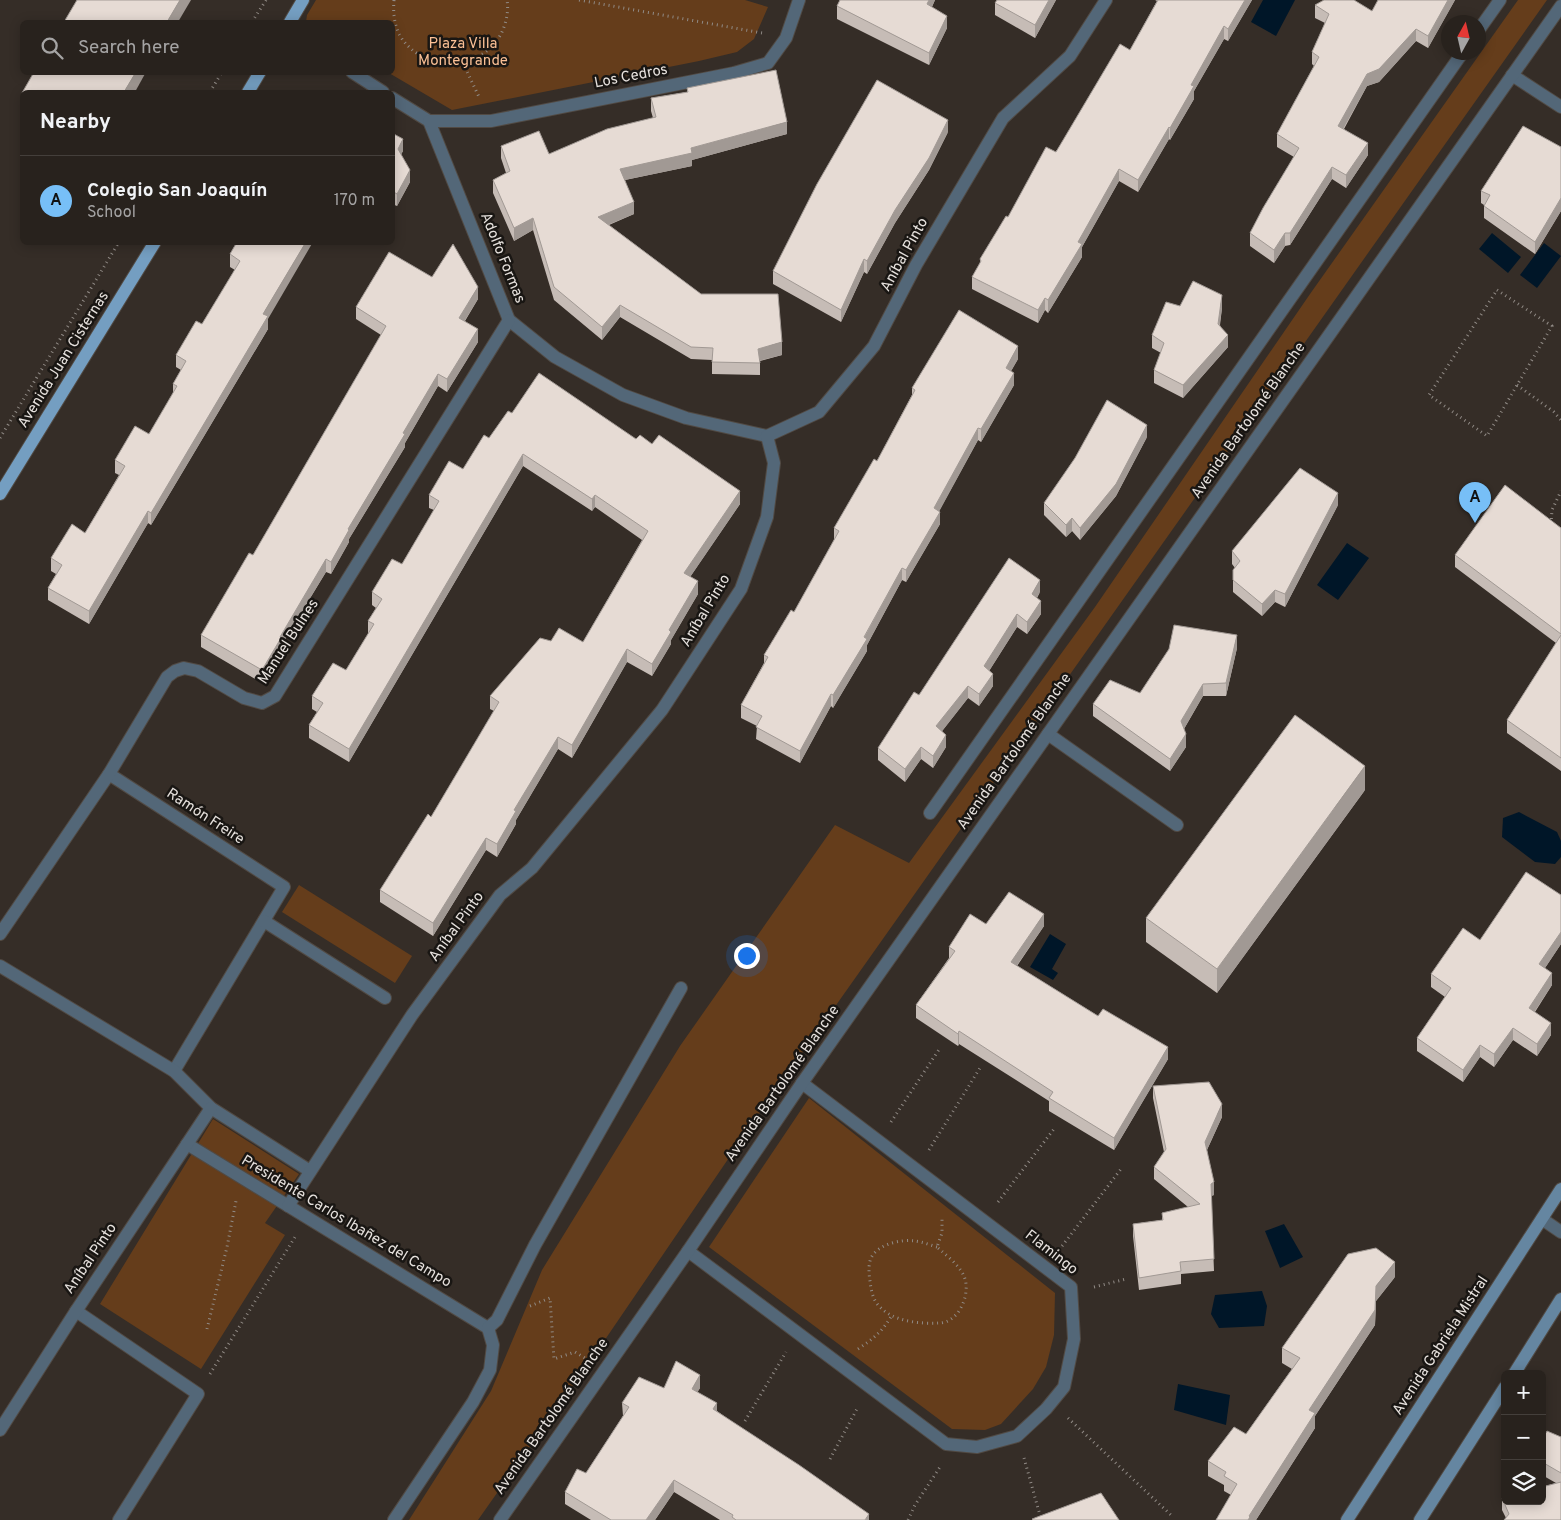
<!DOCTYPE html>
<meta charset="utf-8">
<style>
body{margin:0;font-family:Overpass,sans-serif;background:#342f2a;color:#f1f3f6}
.controls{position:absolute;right:15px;bottom:15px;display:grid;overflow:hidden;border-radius:8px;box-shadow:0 2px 12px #0003}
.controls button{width:45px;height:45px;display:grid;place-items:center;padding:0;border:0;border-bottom:1px solid #443f3b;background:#28221d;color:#f1f3f6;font:25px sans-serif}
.compass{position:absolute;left:1441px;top:15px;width:45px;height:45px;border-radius:50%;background:#28221d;box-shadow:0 2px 12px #0003;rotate:8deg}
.you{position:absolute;left:746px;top:955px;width:18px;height:18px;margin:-12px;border:4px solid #fff;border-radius:50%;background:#1a73e8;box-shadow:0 0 0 8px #1a73e833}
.badge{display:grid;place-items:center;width:32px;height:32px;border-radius:50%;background:#77bff7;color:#111;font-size:16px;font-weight:700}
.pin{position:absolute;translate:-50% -41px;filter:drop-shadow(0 1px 2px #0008)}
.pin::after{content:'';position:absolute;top:26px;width:18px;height:15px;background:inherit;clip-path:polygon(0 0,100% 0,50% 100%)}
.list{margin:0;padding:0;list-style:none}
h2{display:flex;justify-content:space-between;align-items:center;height:65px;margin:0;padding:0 20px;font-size:21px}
h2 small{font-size:16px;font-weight:400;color:#a5a4a4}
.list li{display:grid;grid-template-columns:32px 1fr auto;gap:15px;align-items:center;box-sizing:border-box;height:90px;padding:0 20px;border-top:1px solid #443f3b}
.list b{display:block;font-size:19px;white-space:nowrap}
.list p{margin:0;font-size:16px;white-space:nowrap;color:#a5a4a4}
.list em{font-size:16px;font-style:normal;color:#a5a4a4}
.icon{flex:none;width:28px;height:28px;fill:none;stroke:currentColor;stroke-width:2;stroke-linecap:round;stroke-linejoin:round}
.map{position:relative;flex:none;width:1561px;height:1520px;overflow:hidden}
.search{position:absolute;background:#28221d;box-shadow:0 2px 12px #0003;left:20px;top:20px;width:375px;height:55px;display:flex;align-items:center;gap:12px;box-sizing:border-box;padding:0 18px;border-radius:8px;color:#a5a4a4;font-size:19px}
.panel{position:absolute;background:#28221d;box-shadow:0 2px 12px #0003;left:20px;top:90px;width:375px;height:155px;border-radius:8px}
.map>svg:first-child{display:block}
</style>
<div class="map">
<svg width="1561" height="1520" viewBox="0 0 1561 1520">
<rect width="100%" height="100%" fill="#352d27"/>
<!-- green -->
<g fill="#653d1b">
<path d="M316 0H745L768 7 754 39 737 52 699 61 452 110 389 73 392 72V22H306L307 15Z"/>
<path d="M1518 0H1547L752 1124 600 1347 478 1520H409L491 1391 542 1270 680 1046 835 825 909 863 1095 607 1310 294Z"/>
<path d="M299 885 412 956 395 983 282 912Z"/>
<path d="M809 1098 1055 1293 1054 1335 1046 1367 1033 1389 1001 1424 985 1430 952 1429 709 1247Z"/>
<path d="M213 1119 299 1174 265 1223 285 1235 201 1369 100 1304Z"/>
</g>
<!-- water -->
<g fill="#001628">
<path d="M1263 0H1295L1276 36 1251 22Z"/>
<path d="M1492 233 1521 257 1508 273 1479 249Z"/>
<path d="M1544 243 1561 256 1537 288 1520 275Z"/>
<path d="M1347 543 1369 558 1338 600 1317 585Z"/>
<path d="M1519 812 1557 832 1561 841V857L1555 864 1535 862 1502 837 1503 818Z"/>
<path d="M1050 934 1066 944 1052 969 1058 973 1053 980 1030 967Z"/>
<path d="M1284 1224 1303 1257 1280 1268 1265 1231Z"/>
<path d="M1262 1291 1267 1306 1264 1326 1219 1328 1211 1314 1215 1295Z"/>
<path d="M1178 1384 1230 1395 1226 1425 1174 1410Z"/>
</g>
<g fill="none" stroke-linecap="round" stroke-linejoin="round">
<!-- lane casing -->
<g stroke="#514a44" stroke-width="14">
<path id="lane" d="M1048 734 1177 825"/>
</g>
<!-- street casing -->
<g stroke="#514a44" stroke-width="14">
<g id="street">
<path d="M1478 31 1500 0"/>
<path d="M352 72 383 92"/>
<path d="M1512 75 1561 107"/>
<path d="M392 98 429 121 509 320 555 357 623 395 686 418 767 436"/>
<path d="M429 121H491L734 73 768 63 786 38 799 0"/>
<path d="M109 774 284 887 174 1071"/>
<path d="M930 813 1463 52"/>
<path d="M264 921 385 998"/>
<path d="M0 934 109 774 167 677 175 671 184 668 198 671 244 698 262 703 275 696 509 320"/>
<path d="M0 966 174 1071 211 1108 310 1171"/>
<path d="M187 1144 488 1328"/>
<path d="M288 1206 412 1015 500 895 532 868 662 710 741 589 767 517 774 463 767 436 819 412 874 346 916 265 1003 118 1070 56 1106 0"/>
<path d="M1542 1219 1561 1232"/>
<path d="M688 1251 946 1444 977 1447 1017 1436 1046 1409 1064 1387 1074 1339 1071 1287 802 1083"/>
<path d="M76 1311 198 1394 119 1520"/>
<path d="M0 1430 76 1311 211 1108"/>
<path d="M394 1520 473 1402 490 1370 493 1345 488 1328 497 1320 535 1245 681 988"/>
<path d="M500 1520 688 1251 802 1083 1561 6"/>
</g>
</g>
<!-- secondary casing -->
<g stroke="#514a44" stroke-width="14">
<g id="secondary">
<path d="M1514 1374 1561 1299"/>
<path d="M1347 1520 1561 1189"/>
<path d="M1420 1520 1505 1387"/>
</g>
</g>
<!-- primary casing -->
<g stroke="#514a44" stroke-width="14">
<g id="primary">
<path d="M290 22 303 0"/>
<path d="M248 92 260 72"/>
<path d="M0 494 155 242"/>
</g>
</g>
<!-- path -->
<g stroke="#918b86" stroke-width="3" stroke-dasharray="1 4" stroke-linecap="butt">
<path d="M394 0C393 12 394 23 399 34 421 73 480 73 501 34 506 24 509 11 507 0"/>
<path d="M579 0 762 33"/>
<path d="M252 22 266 0"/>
<path d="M463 63 480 99"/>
<path d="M210 92 222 72"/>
<path d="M1497 290 1552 326 1487 436 1429 395Z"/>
<path d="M1517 385 1554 412 1561 420"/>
<path d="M0 438 119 242"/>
<path d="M1551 524 1552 510 1561 491"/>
<path d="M891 1122 940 1048"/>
<path d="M929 1150 980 1068"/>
<path d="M998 1202 1054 1129"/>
<path d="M937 1247C930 1245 923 1242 915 1241 901 1239 878 1244 871 1258 868 1265 869 1275 870 1281 871 1290 873 1300 879 1306 893 1322 921 1324 940 1323 959 1322 970 1295 965 1279 961 1266 947 1256 937 1247L942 1233V1219"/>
<path d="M1059 1250 1121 1169"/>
<path d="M1094 1287 1126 1279"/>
<path d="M530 1306 550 1298 554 1359 575 1352 585 1358"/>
<path d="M207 1329 227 1247 236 1201"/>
<path d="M858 1349C873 1339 883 1331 892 1315"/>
<path d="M210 1374 295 1237"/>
<path d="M1068 1418 1172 1516"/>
<path d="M745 1421 786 1352"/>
<path d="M1024 1458 1041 1519"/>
<path d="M830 1459 858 1407"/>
<path d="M908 1520 915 1505 940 1467"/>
</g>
<!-- lane -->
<use href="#lane" stroke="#536778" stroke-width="12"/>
<!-- street -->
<use href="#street" stroke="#536778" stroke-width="12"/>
<!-- secondary -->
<use href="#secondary" stroke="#6586a1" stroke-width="12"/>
<!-- primary -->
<use href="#primary" stroke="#749ec1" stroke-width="12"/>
</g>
<!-- wall -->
<g fill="#c6bcb6">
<path d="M840 0H935L932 7 947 28 929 65 837 19V6Z"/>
<path d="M1056 0 1035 38 995 15V3Z"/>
<path d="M1155 0H1252L1228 41 1224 39 1194 91V99L1170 140 1169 139 1138 192 1119 181 1082 247V257L1048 313 1045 310 1038 323 972 289V277L980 264V259L1008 217 1130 50 1157 1Z"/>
<path d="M1455 0 1428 48 1416 41 1379 82 1367 86 1344 129 1368 155 1346 188 1332 179 1290 245 1285 246 1274 263 1250 246V233L1294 157 1277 147V134L1314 66 1312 64V52L1325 23 1315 18V5L1372 11Z"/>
<path d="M687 88 787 134 692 160V166L625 180 634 214 609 225 782 355 760 361V375L712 374V360L691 359 620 317 602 340 554 300 533 230 514 241 493 193V180L506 173 501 158V146L549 154 653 118 651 111V98L687 92Z"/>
<path d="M948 132 929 170 895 223 867 274 864 272 841 322 773 284V271Z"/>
<path d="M392 133 403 151 401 154 410 182 397 206 392 204Z"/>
<path d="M1561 147V211L1535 254 1484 218V205L1481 203V191Z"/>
<path d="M237 242 268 319V329L151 525 148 523 89 624 48 600V588L56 574 51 571V558L85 533 119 475 115 473V460L149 434 173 394V384L181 370 176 367V355L202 324 235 270 230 267V254Z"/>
<path d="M478 299 465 321 478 342 447 392 438 386 405 443V447L349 539V542L331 574 326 572 281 646V650L262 683 201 647V635L253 555 381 335 356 319V307Z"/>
<path d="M1180 306 1222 308 1220 325 1228 347 1183 398 1154 383V370L1161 353 1152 348V335Z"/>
<path d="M1018 359 1011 371 1014 385 981 442 978 440 939 511 940 524 906 582 902 580 867 645V651L833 708 831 706 800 763 756 739 757 726 741 718V705L764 663V655L794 612 834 540V528L877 461 912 395V388Z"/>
<path d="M512 413 636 439 652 444 740 504 690 577 698 594 671 640V644L652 676 627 662 572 758 558 749 516 820V824L497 857 486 850 433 936 380 902V890L431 817 494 711 490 709V696L551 641 583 642 642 540 595 507 592 511 523 466 349 762 309 738V725L317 712 312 709V696L346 670 368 634V621L376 608 372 605V592L402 564 434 510 429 508V495L463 469 489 438Z"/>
<path d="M1147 437 1116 496 1080 540 1072 531 1066 537 1044 515V503Z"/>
<path d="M1338 505 1285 607 1275 602 1262 616 1233 592V570L1235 568 1232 564V551Z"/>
<path d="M1561 528V771L1507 733V720L1556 643 1455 567V555Z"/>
<path d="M1040 592 1037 598 1041 614 1027 634 1017 627 989 671 993 686 979 706 968 698 942 731 946 747 933 768 921 759 905 782 878 760V748L919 695Z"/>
<path d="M1237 648 1226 696H1203L1184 729 1186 747 1170 771 1093 716V704L1140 693Z"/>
<path d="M1365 790 1217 993 1146 942V918Z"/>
<path d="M1561 895V944L1545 968 1552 985 1535 1012 1551 1035 1537 1056 1513 1040 1494 1067 1480 1057 1463 1082 1417 1051V1038L1445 997 1431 987V974L1480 940Z"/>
<path d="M986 924 1044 926 1017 966 1168 1059 1114 1150 1049 1111V1101L959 1044 958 1046 916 1018V1005L949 958V947Z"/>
<path d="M1153 1086 1222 1117 1207 1150 1214 1195 1211 1196 1214 1271 1181 1274V1284L1139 1290 1133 1236V1224L1162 1220V1213L1188 1207 1154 1179V1167L1164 1152 1153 1098Z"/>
<path d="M1395 1277 1376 1301 1375 1325 1315 1416V1428L1256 1520H1216L1231 1495 1224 1491V1485L1208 1476V1461L1246 1434 1292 1369 1282 1363V1348Z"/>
<path d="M664 1388H700L697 1392 717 1411 869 1520H720L674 1492 655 1520H591L565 1504V1492L586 1473 623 1416 622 1403Z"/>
<path d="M1561 1437V1520L1506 1518 1502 1510V1498L1556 1483 1542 1475V1439Z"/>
</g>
<!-- shaded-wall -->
<g fill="#a19994">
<path d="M180 0H191L178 22H167Z"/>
<path d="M929 0H935L927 17V4Z"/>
<path d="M1049 0H1056L1035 38V25Z"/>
<path d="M1245 0H1252L1228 41V29Z"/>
<path d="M1448 0H1455L1428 48V36Z"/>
<path d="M947 16V28L929 65V53Z"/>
<path d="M1224 26V39L1194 91V99L1170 140V128L1191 85Z"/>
<path d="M1416 29V41L1379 82 1367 86 1338 138V126L1367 74Z"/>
<path d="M136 72H146L135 92H124Z"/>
<path d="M948 120V132L929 170 895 223 867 274V261L895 210Z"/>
<path d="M787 122V134L692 160V166L620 181V169L691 148Z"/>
<path d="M1169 127V139L1138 192V180Z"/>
<path d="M403 139V151L398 161V149Z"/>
<path d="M1368 143V155L1346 188V175Z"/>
<path d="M1332 167V179L1290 245V233Z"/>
<path d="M1119 169V181L1082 247V257L1048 313V300L1078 242Z"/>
<path d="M410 170V182L397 206V194Z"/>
<path d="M1561 198V211L1535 254V242Z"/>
<path d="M634 202V214L598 229V217Z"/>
<path d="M533 218V230L514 241V228Z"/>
<path d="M1285 233V246L1274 263V250Z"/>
<path d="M306 242H313L268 319V329L151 525V513L263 314Z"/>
<path d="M864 259V272L841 322V310Z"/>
<path d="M478 287V299L459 330V318Z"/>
<path d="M1222 295V308L1218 336V324Z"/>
<path d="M1045 298V310L1038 323V310Z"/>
<path d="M620 305V317L602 340V327Z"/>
<path d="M478 329V342L447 392V379Z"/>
<path d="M1228 335V347L1183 398V385Z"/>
<path d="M782 342V355L758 361V349Z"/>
<path d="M1018 346V359L1006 380V368Z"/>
<path d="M1014 373V385L981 442V429Z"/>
<path d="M438 374V386L405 443V447L349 539V542L331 574V562L348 529 403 433Z"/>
<path d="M1147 425V437L1116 496 1080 540V528Z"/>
<path d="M978 428V440L934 521V508Z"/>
<path d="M523 454V466L349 762V749Z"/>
<path d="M740 491V504L684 586V573Z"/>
<path d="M1338 493V505L1285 607V594Z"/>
<path d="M595 495V507L592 511V499Z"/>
<path d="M148 511V523L89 624V611Z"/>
<path d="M940 512V524L906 582V570Z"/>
<path d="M1072 518V531L1066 537V525Z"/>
<path d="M326 559V572L281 646V650L262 683V670L280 637Z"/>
<path d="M902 568V580L867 645V651L833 708V695Z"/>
<path d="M1040 580V592L1032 606V594Z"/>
<path d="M698 581V594L671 640V644L652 676V664L669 630Z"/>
<path d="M1275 590V602L1262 616V604Z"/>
<path d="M1041 601V614L1027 634V622Z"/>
<path d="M1017 614V627L984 679V666Z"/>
<path d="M1237 635V648L1226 696V683Z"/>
<path d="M627 649V662L572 758V745Z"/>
<path d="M993 674V686L979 706V694Z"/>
<path d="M1203 684V696L1181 734V721Z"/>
<path d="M968 686V698L936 739V726Z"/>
<path d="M831 694V706L800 763V751Z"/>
<path d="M1186 734V747L1170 771V759Z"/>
<path d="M946 735V747L933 768V756Z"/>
<path d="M558 737V749L516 820V824L497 857V844L514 810Z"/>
<path d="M921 747V759L905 782V769Z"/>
<path d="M1365 766V790L1217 993V969Z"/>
<path d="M486 838V850L433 936V923Z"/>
<path d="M1044 914V926L1011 974V962Z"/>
<path d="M1561 932V944L1539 977V964Z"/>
<path d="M1552 973V985L1529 1020V1008Z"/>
<path d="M1551 1023V1035L1537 1056V1044Z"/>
<path d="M1513 1028V1040L1494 1067V1054Z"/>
<path d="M959 1031V1044L958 1046V1034Z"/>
<path d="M1480 1045V1057L1463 1082V1070Z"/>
<path d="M1168 1047V1059L1114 1150V1138Z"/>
<path d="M1222 1104V1117L1205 1154V1142Z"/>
<path d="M1214 1182V1195L1211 1196V1184Z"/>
<path d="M1395 1262V1277L1376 1301 1375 1325 1315 1416V1428L1256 1520H1248L1249 1516 1309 1410 1376 1286Z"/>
<path d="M700 1375V1388L692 1402V1389Z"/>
<path d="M717 1403V1416L713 1409Z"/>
<path d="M674 1480V1492L655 1520H646Z"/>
<path d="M869 1514V1520H865Z"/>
</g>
<!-- building -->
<g fill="#e6dbd4" stroke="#a19994">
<path d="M77 0H180L167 22H64Z"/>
<path d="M840 0H929L927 4 947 16 929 53 837 6Z"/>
<path d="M997 0H1049L1035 25 995 3Z"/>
<path d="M1158 0H1245L1228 29 1224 26 1191 85 1194 86 1170 128 1169 127 1138 180 1119 169 1078 242 1082 244 1048 300 1045 298 1038 310 972 277 981 261 980 259 1006 216 1008 217 1046 147 1056 152 1120 44 1130 50Z"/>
<path d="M1324 0H1354L1372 11 1378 0H1448L1428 36 1416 29 1379 69 1367 74 1338 126 1368 143 1346 175 1332 167 1290 233H1285L1274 250 1250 233 1263 208 1299 148 1277 134 1319 57 1312 52 1329 14 1315 5Z"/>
<path d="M776 70 787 122 691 148 692 153 620 169 634 202 598 217 701 294H778L782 342 758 349 760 363 712 362 713 348 691 347 620 305 602 327 554 287 533 218 514 228 493 180 510 171 501 146 539 131 549 154 607 129 656 117 651 98 688 92 687 88Z"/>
<path d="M34 72H136L124 92 22 93Z"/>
<path d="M877 80 948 120 929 158 895 210 867 261 864 259 841 310 773 271 817 184Z"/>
<path d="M1523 126 1561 147V198L1535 242 1484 206 1490 195 1481 191Z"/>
<path d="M392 133 403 139 398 149 410 170 397 194 392 191Z"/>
<path d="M237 242H306L263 314 268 316 151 513 148 511 89 611 48 588 62 565 51 558 72 524 85 533 125 466 115 460 135 426 149 434 177 386 173 384 186 361 176 355 196 321 202 324 240 261 230 254Z"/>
<path d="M453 244 478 287 459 318 478 329 447 379 438 374 403 433 405 434 348 529 349 530 331 562 326 559 280 637 281 638 262 670 201 635 249 553 253 555 386 326 356 307 389 252 432 277Z"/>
<path d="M1193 281 1222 295 1218 324 1228 335 1183 385 1154 370 1164 343 1152 335 1166 302 1180 306Z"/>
<path d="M959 310 1018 346 1006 368 1014 373 981 429 978 428 934 508 940 512 906 570 902 568 864 637 867 639 833 695 831 694 800 751 756 727 762 716 741 705 768 657 764 655 791 610 794 612 839 531 834 528 874 459 877 461 915 390 912 388Z"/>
<path d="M539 373 636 439 640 435 652 444 659 435 740 491 684 573 698 581 669 630 671 632 652 664 627 649 572 745 558 737 514 810 516 811 497 844 486 838 433 923 380 890 428 814 431 817 499 702 490 696 540 638 551 641 559 628 583 642 648 531 595 495 592 499 523 454 349 749 309 725 323 703 312 696 333 663 346 670 374 624 368 621 382 599 372 592 392 559 402 564 439 501 429 495 449 461 463 469 484 435 489 438 508 411 512 413Z"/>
<path d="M1107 400 1147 425 1116 484 1080 528 1072 518 1066 525 1044 503 1075 458Z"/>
<path d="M1300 468 1338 493 1285 594 1275 590 1262 604 1233 580V570L1240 561 1232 551Z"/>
<path d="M1505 485 1561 528V634L1455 555Z"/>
<path d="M1009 558 1040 580 1032 594 1041 601 1027 622 1017 614 984 666 993 674 979 694 968 686 936 726 946 735 933 756 921 747 905 769 878 748 914 692 919 695Z"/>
<path d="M1174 625 1237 635 1226 683 1203 684 1181 721 1186 734 1170 759 1093 704 1110 680 1140 693 1169 649Z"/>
<path d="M1561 635V758L1507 720Z"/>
<path d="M1295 715 1365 766 1217 969 1146 918Z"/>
<path d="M1526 872 1561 895V932L1539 964 1552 973 1529 1008 1551 1023 1537 1044 1513 1028 1494 1054 1480 1045 1463 1070 1417 1038 1451 988 1431 974 1463 928 1480 940Z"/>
<path d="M1009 892 1044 914 1011 962 1098 1016 1103 1009 1168 1047 1114 1138 1049 1098 1053 1092 959 1031 958 1034 916 1005 955 951 949 947 970 914 986 924Z"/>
<path d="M1209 1082 1222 1104 1205 1142 1214 1182 1211 1184 1214 1259 1180 1262 1181 1271 1139 1278 1133 1224 1163 1220 1162 1213 1200 1204 1154 1167 1166 1149 1153 1086Z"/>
<path d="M1376 1248 1395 1262 1376 1286 1375 1310 1309 1410 1315 1413 1249 1516 1250 1517 1248 1520H1216L1237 1484 1224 1476 1226 1472 1208 1461 1234 1427 1246 1434 1300 1358 1282 1348 1348 1254Z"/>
<path d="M676 1361 700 1375 692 1389 717 1403 713 1409 799 1465 869 1514 865 1520H736L732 1517 733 1515 674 1480 646 1520H611L565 1492 577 1469 586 1473 629 1407 622 1403 639 1377 664 1388Z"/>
<path d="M1547 1431 1561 1437V1473L1542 1462V1439Z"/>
<path d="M1561 1482V1520H1504L1509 1514 1502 1498 1505 1497V1501H1542V1487Z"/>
<path d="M1101 1493 1119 1520H1033L1032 1519Z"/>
</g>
<g text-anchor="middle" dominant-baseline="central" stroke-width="5" stroke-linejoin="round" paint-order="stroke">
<!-- park labels -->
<g font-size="15" fill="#fbc095" stroke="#191613">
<text x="463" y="44">Plaza Villa<tspan x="463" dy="17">Montegrande</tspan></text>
</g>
<!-- street labels -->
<g font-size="15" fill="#e6e1dd" stroke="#191613">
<text transform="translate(631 77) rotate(-11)">Los Cedros</text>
<text transform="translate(905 255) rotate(-61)">Aníbal Pinto</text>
<text transform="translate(502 258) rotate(68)">Adolfo Formas</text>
<text transform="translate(64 360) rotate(-58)">Avenida Juan Cisternas</text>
<text transform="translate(1249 421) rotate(-55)">Avenida Bartolomé Blanche</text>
<text transform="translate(706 611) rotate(-59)">Aníbal Pinto</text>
<text transform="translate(289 642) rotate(-57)">Manuel Bulnes</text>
<text transform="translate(1015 752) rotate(-55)">Avenida Bartolomé Blanche</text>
<text transform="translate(205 817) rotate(33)">Ramón Freire</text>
<text transform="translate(457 927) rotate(-54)">Aníbal Pinto</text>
<text transform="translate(783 1084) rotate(-55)">Avenida Bartolomé Blanche</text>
<text transform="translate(346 1222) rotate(31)">Presidente Carlos Ibañez del Campo</text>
<text transform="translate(1051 1253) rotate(38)">Flamingo</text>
<text transform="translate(91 1259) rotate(-56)">Aníbal Pinto</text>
<text transform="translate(1441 1346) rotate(-57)">Avenida Gabriela Mistral</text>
<text transform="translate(552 1417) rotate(-55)">Avenida Bartolomé Blanche</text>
</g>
</g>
</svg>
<div class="controls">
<button>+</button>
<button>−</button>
<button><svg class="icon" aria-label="layers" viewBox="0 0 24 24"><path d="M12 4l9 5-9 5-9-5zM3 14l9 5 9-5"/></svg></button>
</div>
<svg class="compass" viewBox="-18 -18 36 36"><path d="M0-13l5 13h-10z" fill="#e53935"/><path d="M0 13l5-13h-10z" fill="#a5a4a4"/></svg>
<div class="you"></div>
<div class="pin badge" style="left:1475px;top:523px">A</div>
<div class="search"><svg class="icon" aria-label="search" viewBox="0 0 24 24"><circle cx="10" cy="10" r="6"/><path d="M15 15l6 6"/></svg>Search here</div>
<section class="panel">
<h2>Nearby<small></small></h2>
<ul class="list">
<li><span class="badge">A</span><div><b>Colegio San Joaquín</b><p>School</p></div><em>170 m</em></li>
</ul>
</section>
</div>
